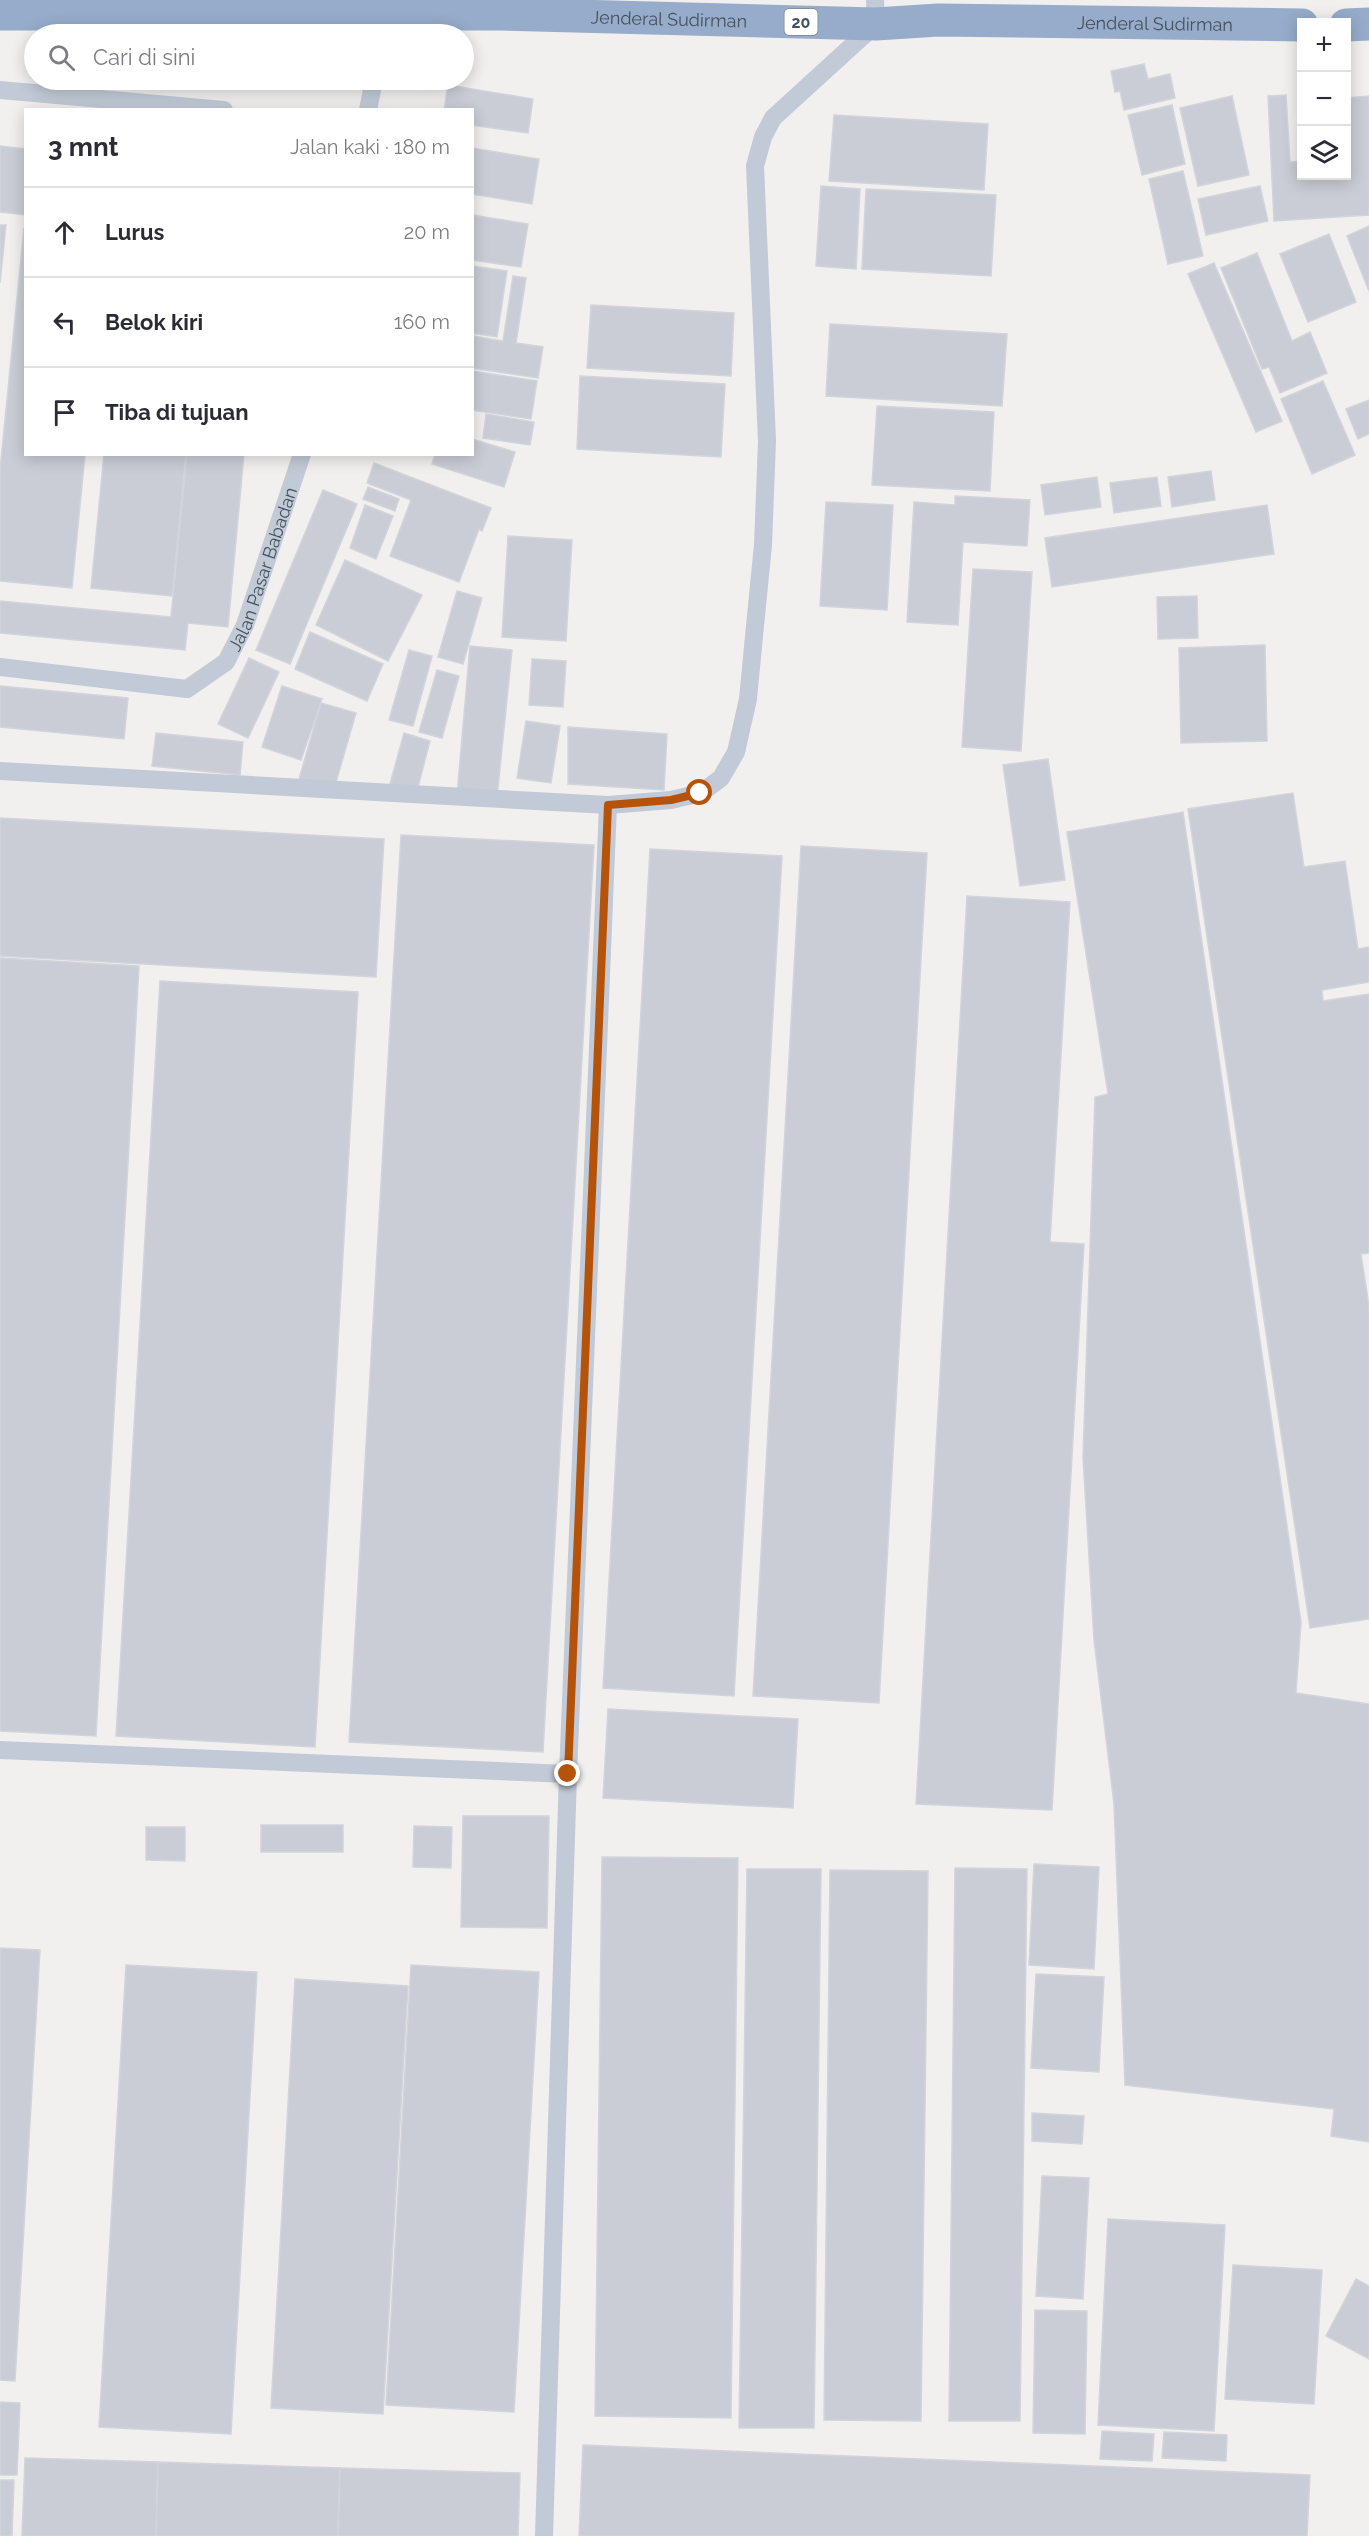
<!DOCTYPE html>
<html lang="id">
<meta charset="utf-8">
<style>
body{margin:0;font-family:Raleway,sans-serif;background:#f2f2f3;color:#2b2b33}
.controls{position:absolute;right:18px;top:18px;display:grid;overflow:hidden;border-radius:0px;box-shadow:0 3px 15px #0003}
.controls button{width:54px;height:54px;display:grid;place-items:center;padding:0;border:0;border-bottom:2px solid #e1e1e2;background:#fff;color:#2b2b33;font:30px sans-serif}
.stop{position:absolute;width:18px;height:18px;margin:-14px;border:4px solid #b45309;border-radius:50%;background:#fff}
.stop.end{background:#b45309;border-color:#fff;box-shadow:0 2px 6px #0008}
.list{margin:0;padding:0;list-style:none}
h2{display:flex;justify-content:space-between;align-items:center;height:78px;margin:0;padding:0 24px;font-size:26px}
h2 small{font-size:20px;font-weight:400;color:#7c7c81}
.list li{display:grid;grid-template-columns:39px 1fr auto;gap:18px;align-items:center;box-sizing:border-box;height:90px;padding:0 24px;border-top:2px solid #e1e1e2}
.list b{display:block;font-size:22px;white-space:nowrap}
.list em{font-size:20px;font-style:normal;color:#7c7c81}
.icon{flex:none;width:33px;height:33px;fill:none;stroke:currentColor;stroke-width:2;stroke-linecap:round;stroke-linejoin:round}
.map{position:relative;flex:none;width:1369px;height:2536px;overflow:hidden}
.search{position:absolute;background:#fff;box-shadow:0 3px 15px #0003;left:24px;top:24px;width:450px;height:66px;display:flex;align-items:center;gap:15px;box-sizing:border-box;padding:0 21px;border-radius:33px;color:#7c7c81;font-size:22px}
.panel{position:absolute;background:#fff;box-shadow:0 3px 15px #0003;left:24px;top:108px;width:450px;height:348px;border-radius:0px}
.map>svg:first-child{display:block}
</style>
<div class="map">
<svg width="1369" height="2536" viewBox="0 0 1369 2536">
<rect width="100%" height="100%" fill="#f2efef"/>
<!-- building -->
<g fill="#cacdd5" stroke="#d2d4db" stroke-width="1.5">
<path d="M1144 64 1148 79 1170 74 1175 98 1124 110 1120 91 1115 92 1111 71Z"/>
<path d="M448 85 533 99 528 133 472 125V110H444Z"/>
<path d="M1286 95 1290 162 1302 161V176H1320V180L1327 179 1326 176H1346V98L1369 96V215L1274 221 1268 96Z"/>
<path d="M1232 96 1249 175 1198 186 1180 108Z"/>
<path d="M1172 105 1185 164 1142 175 1128 115Z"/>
<path d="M834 115 988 124 984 190 829 181Z"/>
<path d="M0 146 26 149V215L0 212Z"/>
<path d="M472 148 539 159 532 204 472 194Z"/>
<path d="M1183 171 1203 256 1168 264 1149 179Z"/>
<path d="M821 186 860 189 856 269 816 266Z"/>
<path d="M1260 186 1268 221 1206 235 1198 199Z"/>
<path d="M866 189 996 195 991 276 862 269Z"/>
<path d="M472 215 528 224 521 267 472 260Z"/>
<path d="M0 225H6L0 283Z"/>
<path d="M1369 226V291L1347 236Z"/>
<path d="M24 228 26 454H85L72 588 0 581V470Z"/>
<path d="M1329 234 1356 302 1308 322 1280 254Z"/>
<path d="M1257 253 1292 341 1310 332 1327 373 1280 393 1269 367 1262 369 1221 268Z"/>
<path d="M1214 263 1282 421 1256 432 1188 274Z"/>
<path d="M472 266 507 271 497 337 472 333Z"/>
<path d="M513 276 526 278 516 343 543 347 538 378 472 368V336L503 341Z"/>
<path d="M591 305 734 313 731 376 587 368Z"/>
<path d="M830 324 1007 334 1002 406 826 396Z"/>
<path d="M472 371 537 381 531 419 472 410Z"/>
<path d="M580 376 725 384 721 457 577 449Z"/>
<path d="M1323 381 1355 455 1312 474 1281 399Z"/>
<path d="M1369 400V434L1358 439 1346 409Z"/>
<path d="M877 406 994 412 990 491 872 485Z"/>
<path d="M486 414 534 422 530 445 483 438Z"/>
<path d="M472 439 515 452 504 487 432 464 435 454H472Z"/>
<path d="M104 454H186L172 596 91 588Z"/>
<path d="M187 454H244L228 627 188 623 185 650 0 633V601L171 617Z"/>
<path d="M374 463 491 508 482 531 479 529 459 582 390 556 411 500 367 483Z"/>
<path d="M1211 471 1215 500 1172 507 1168 477Z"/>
<path d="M1097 477 1101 507 1045 515 1041 485Z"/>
<path d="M1157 477 1161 506 1114 513 1110 483Z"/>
<path d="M368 487 399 499 395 511 363 499Z"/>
<path d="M323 490 357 504 290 664 256 650Z"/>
<path d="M955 496 1030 500 1027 546 963 542 958 625 907 622 914 502 955 505Z"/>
<path d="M826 502 893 505 887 610 820 606Z"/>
<path d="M365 505 393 516 376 559 350 548Z"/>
<path d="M1267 505 1274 554 1052 587 1045 538Z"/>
<path d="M508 536 572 540 566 641 502 637Z"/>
<path d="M345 560 422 595 388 661 316 625Z"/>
<path d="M973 569 1032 572 1021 751 962 747Z"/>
<path d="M457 591 482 598 463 664 438 657Z"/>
<path d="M1197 596 1198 638 1158 639 1157 597Z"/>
<path d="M310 632 383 664 367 701 295 669Z"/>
<path d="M1265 645 1267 741 1181 743 1179 648Z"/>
<path d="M470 646 512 650 497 798 457 795Z"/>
<path d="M409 650 432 656 413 726 389 720Z"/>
<path d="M249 658 279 672 248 738 218 724Z"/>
<path d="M532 659 566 661 563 707 529 705Z"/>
<path d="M437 670 459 676 442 738 419 732Z"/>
<path d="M0 686 128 698 124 739 0 727Z"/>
<path d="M282 686 322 699 301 760 262 747Z"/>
<path d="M321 703 356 713 334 789 299 779Z"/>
<path d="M526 721 560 726 551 783 517 778Z"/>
<path d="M568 727 667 734 664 790 568 784Z"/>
<path d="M156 733 243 742 240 775 152 766Z"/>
<path d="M404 733 430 741 417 791 390 784Z"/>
<path d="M1048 759 1065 880 1020 886 1003 765Z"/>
<path d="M1293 793 1304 867 1345 861 1358 949 1369 947V982L1322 990 1323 1001 1369 994V1253L1361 1254 1369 1306V1619L1310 1628 1188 809Z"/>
<path d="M1183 812 1301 1622 1296 1693 1369 1704V2142L1331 2136 1334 2109 1125 2085 1114 1804 1094 1640 1083 1458 1095 1097 1108 1094 1067 832Z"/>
<path d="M0 818 384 839 376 977 0 956Z"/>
<path d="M401 835 594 845 543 1752 349 1742Z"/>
<path d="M801 846 927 853 879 1703 753 1696Z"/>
<path d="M650 849 782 856 734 1696 603 1688Z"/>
<path d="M967 896 1070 902 1050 1242 1084 1244 1052 1810 916 1804Z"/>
<path d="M0 958 139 966 96 1736 0 1731Z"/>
<path d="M160 981 358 992 315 1747 116 1736Z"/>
<path d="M608 1709 798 1719 793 1808 603 1798Z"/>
<path d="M463 1816H549L547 1928 461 1927Z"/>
<rect x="261" y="1825" width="82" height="27"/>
<path d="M414 1826 452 1827 451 1868 413 1867Z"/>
<path d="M146 1827H185V1861L146 1860Z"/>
<path d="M602 1857 738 1858 731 2418 595 2416Z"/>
<path d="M1034 1864 1099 1867 1094 1969 1029 1965Z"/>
<path d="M955 1868 1027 1869 1020 2421H949Z"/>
<path d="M747 1869H821L814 2428H739Z"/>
<path d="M830 1870 928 1871 921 2421 824 2420Z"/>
<path d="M0 1948 40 1950 15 2381 0 2380Z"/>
<path d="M126 1965 257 1972 231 2434 99 2427Z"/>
<path d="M411 1965 539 1972 514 2412 386 2405Z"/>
<path d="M1036 1974 1104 1977 1099 2072 1031 2068Z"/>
<path d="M295 1979 408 1986 383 2414 271 2408Z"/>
<path d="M1032 2113 1084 2116 1082 2144 1032 2141Z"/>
<path d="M1042 2176 1089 2178 1083 2299 1036 2296Z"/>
<path d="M1108 2219 1225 2225 1214 2431 1098 2425Z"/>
<path d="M1233 2265 1322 2270 1314 2404 1225 2399Z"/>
<path d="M1356 2279 1369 2286V2359L1326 2336Z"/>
<path d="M1035 2310 1087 2311 1085 2434 1033 2433Z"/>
<path d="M0 2402 20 2403 17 2475H0Z"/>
<path d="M1102 2431 1154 2434 1152 2461 1100 2459Z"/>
<path d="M1164 2432 1227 2435 1226 2461 1162 2458Z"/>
<path d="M583 2445 1310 2475 1307 2536H579Z"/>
<path d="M25 2458 158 2462 156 2536H22Z"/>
<path d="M158 2462 340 2468 338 2536H156Z"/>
<path d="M340 2468 520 2473 518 2536H338Z"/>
<path d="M0 2480H14L12 2536H0Z"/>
</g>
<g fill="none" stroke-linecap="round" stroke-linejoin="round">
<!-- service -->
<g stroke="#c1cad6" stroke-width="18">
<path d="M382 34 386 14"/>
<path d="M0 90 224 110"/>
<path d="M368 110 374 80"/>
<path id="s1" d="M0 667 187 689 226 662 245 625 302 454"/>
<path d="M0 771 608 805 671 800 701 793 721 778 736 752 748 699 754 636 763 545 767 441 755 166 763 137 773 118 876 24 875 0"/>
<path d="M0 1750 568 1774"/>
<path d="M544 2536 568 1774 608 805"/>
</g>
<!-- trunk -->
<g stroke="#96acca" stroke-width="33">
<path id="s2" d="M0 14H501L876 24 938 20 1302 25"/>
<path d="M1346 25 1369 24"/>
</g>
</g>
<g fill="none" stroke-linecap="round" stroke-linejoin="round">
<!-- route -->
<path stroke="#b45309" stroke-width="8" d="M568 1774 608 805 671 800 700 793"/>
</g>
<g text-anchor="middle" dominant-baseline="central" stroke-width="4.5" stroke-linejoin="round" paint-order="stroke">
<!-- shield labels -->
<rect fill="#fff" stroke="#7d858f" stroke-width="1.5" x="784.5" y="9" width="33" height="26" rx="4.5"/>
<g font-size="16" font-weight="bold" fill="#45515f">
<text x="801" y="22">20</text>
</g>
<!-- street labels -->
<g font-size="18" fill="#45515f" stroke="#fff">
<text stroke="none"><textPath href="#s2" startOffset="669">Jenderal Sudirman</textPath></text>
<text stroke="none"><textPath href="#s2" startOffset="1155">Jenderal Sudirman</textPath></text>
<text stroke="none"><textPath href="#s1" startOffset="336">Jalan Pasar Babadan</textPath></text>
</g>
</g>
</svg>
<div class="controls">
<button>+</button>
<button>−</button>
<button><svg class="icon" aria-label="layers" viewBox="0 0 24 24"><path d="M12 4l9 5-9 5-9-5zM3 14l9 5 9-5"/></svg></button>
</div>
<div class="stop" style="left:700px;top:793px"></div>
<div class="stop end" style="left:568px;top:1774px"></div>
<div class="search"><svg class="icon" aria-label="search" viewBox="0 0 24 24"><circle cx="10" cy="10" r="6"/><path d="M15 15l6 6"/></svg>Cari di sini</div>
<section class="panel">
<h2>3 mnt<small>Jalan kaki · 180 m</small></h2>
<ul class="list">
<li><svg class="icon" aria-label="ahead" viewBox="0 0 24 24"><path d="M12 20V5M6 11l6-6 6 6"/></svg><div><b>Lurus</b></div><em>20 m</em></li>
<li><svg class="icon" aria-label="left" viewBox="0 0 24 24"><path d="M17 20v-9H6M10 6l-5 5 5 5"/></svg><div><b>Belok kiri</b></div><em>160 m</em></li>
<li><svg class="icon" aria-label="arrive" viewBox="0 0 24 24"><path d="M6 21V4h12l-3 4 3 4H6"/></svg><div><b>Tiba di tujuan</b></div></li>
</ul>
</section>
</div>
